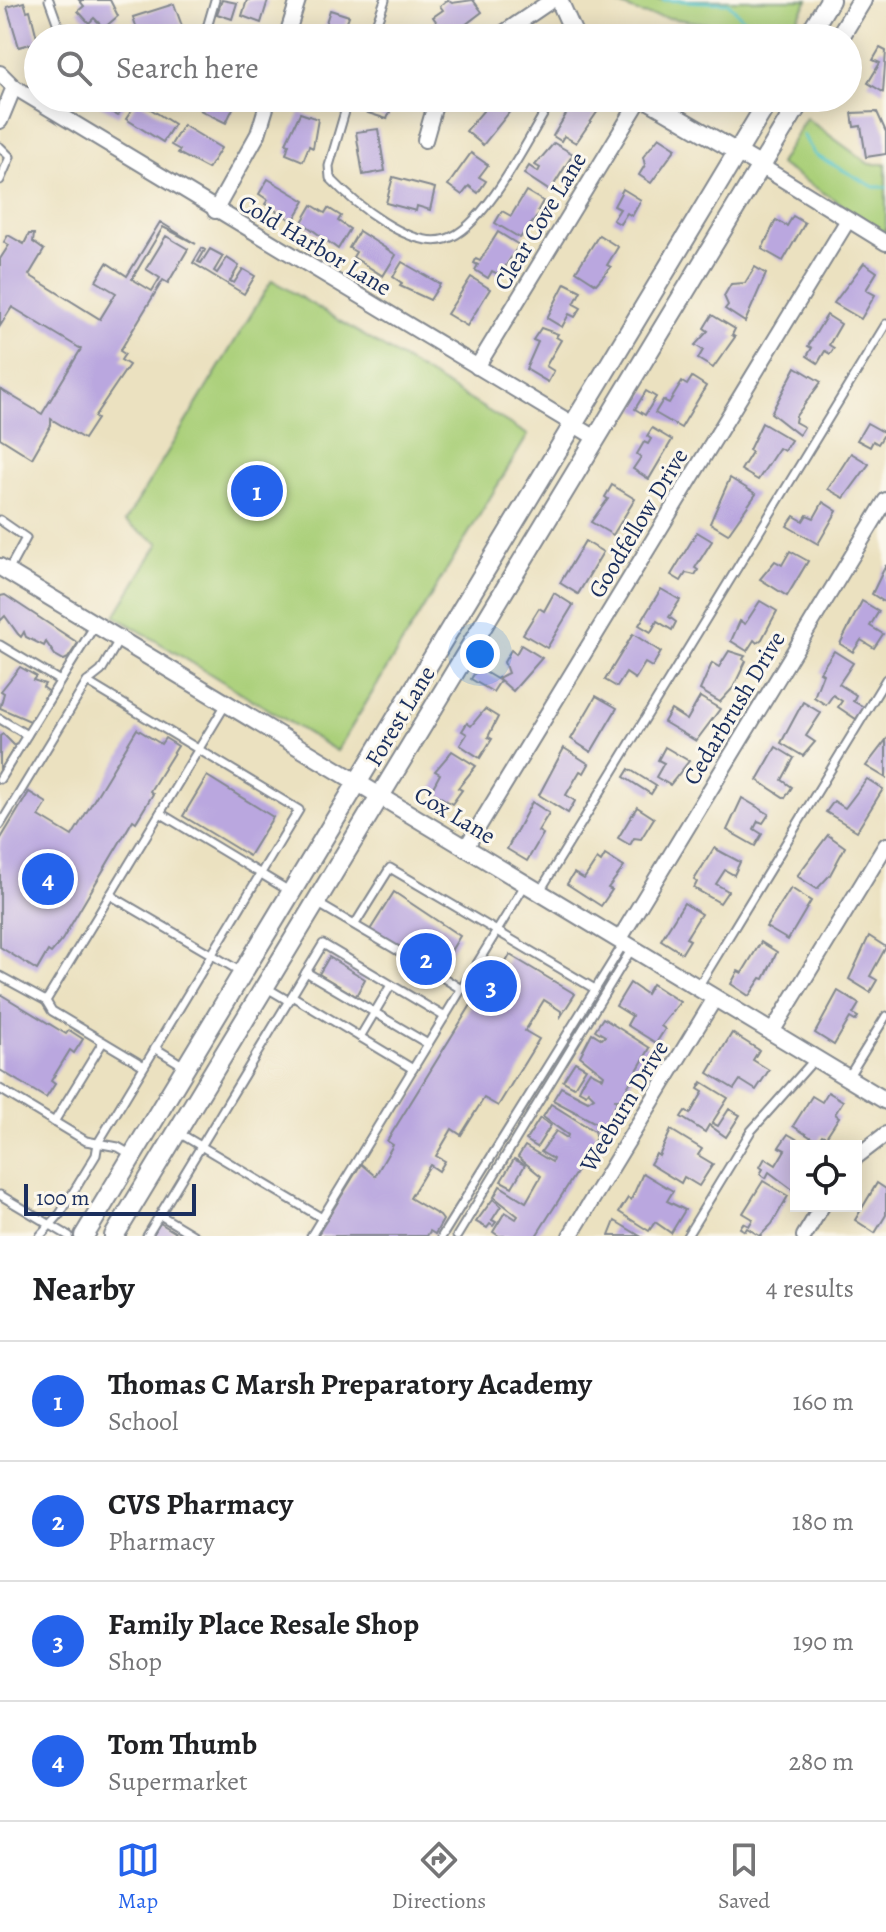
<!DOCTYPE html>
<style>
body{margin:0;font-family:Alegreya,serif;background:#f6f6f6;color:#202124}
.controls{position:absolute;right:24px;bottom:24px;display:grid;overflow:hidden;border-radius:0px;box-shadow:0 4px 20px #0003}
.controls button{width:72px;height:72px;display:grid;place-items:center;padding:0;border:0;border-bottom:2px solid #e0e0e0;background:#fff;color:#202124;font:40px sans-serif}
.scale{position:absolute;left:24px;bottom:20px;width:172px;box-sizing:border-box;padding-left:8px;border:4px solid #1b2f5e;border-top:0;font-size:22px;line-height:28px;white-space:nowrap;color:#1b2f5e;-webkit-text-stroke:6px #fbf7ec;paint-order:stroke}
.you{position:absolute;left:480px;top:654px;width:28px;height:28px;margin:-20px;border:6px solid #fff;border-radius:50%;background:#1a73e8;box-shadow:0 0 0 12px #1a73e833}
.badge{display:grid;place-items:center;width:52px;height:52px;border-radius:50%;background:#2563eb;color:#fff;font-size:26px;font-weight:700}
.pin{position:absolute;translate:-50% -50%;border:4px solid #fff;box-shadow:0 2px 8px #0006}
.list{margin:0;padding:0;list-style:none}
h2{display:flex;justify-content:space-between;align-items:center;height:104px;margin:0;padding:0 32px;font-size:34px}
h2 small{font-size:26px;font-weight:400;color:#757577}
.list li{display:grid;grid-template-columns:52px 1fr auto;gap:24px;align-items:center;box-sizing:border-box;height:120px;padding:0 32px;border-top:2px solid #e0e0e0}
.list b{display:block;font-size:30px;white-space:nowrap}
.list p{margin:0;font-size:26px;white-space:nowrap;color:#757577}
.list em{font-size:26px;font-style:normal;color:#757577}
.icon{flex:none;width:44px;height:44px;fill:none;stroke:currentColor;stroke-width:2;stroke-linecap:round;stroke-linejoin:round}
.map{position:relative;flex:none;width:886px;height:1236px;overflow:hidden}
.search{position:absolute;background:#fff;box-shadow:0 4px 20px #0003;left:24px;right:24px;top:24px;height:88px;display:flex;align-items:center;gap:20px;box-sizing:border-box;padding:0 28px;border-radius:44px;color:#757577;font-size:30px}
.sheet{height:584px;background:#fff}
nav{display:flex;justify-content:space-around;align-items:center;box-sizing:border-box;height:112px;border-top:2px solid #e0e0e0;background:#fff;font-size:22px;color:#757577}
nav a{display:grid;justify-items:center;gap:4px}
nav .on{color:#2563eb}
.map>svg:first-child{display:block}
</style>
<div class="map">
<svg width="886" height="1236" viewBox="0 0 886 1236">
<rect width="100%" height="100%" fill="#fbf7ec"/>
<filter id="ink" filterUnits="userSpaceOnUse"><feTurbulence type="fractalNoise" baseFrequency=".0125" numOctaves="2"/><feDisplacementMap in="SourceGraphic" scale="16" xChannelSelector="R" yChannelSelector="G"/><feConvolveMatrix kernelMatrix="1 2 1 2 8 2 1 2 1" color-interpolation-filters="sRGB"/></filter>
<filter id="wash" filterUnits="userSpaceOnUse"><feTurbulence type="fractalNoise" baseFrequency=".006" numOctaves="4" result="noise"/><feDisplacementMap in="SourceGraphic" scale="32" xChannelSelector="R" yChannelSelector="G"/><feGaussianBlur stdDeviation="1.8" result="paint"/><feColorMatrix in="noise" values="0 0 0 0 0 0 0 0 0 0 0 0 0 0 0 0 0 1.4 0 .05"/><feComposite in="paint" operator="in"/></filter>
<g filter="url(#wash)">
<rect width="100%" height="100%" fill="#ebe1c0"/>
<!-- green -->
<g fill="#abd07a" stroke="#63806c" stroke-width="2">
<path d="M607 0H808L786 38H721L716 25 642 14Z"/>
<path d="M806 118 869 164H886V233L779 164Z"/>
<path d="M272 280 528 435 337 751 115 616 159 543 125 522Z"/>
</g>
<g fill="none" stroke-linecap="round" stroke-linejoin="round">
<!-- stream -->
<g stroke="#57c5ce" stroke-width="3">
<path d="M663 0 728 3 749 25 750 38"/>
<path d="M803 135 815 155 874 187H886"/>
</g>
</g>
<g id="blocks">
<!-- building -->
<g fill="#baa7df">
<path d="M79 0H110L118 16 104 28 94 18 89 23 78 11 84 6Z"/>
<path d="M222 0 237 3 232 19 217 14Z"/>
<path d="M247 0H268L261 23 242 16Z"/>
<path d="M447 0 452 3 473 0 482 12 448 38 433 17 443 10 440 6Z"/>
<path d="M24 2 27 11 30 10 38 42 19 47 7 7Z"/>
<path d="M174 4 182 26 161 38 154 35 140 38 133 17Z"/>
<path d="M330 10 349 16 341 38H321Z"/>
<path d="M418 23 436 38H398L404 30 409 34Z"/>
<path d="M880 48 886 51 883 92 868 83 880 63 873 60Z"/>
<path d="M86 98H129L118 116Z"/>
<path d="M206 98H238L226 123 200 110Z"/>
<path d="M370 98H396L387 119 365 112Z"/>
<path d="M494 98 511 110 483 145 466 131Z"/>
<path d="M576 98 600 108 576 143 564 136 561 141 553 136Z"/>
<path d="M138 101 174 124 163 142 126 119Z"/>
<path d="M877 112 886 132V154L866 157 861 126 854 127 852 113Z"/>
<path d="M300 113 318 119 313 148 309 146 303 161 286 154 289 144 286 143Z"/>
<path d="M183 125 221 148 208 169 178 153 180 150 171 145Z"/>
<path d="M378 129 385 171 363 175 356 132Z"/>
<path d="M659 137 676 148 651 183 639 175 645 165 643 157Z"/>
<path d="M554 143 573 154 550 191 524 174 529 166 538 172 540 168 535 165Z"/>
<path d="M471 153 488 165 479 177 486 181 478 193 469 186 462 195 448 185Z"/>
<path d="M393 177 435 188 430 210 417 206 416 211 386 203Z"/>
<path d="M268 179 305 201 293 221 265 204 268 200 259 194Z"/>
<path d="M623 189 641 200 632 216 627 213 620 224 613 220 620 209 614 206Z"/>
<path d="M526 191 543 201 538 210 541 212 520 238 495 223 502 211 511 216Z"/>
<path d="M312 205 325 213 328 208 341 216 338 221 350 229 338 249 302 222Z"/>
<path d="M793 216 805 223 783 261 762 249 776 220 787 226Z"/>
<path d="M160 222 196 244 163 227 132 279 152 291 160 278 146 269 166 236 188 249 168 283 163 280 120 351 125 354 121 360 129 365 94 417 97 419 84 439 51 419V425L32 458 0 438V389L42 414 81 349 12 307 0 326V259L9 245 4 242 8 235 24 244 29 234H34L33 242 44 250 29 275 100 319 116 293 96 281 107 263 127 276Z"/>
<path d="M359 231 396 255 383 276 353 257 356 252 349 248Z"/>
<path d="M498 232 519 245 500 275 492 271 488 278 475 270 478 265 474 263 476 259 480 261Z"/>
<path d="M599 235 618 247 607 265 611 267 596 284 576 271Z"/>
<path d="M202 248 205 250 198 262 201 263 210 249 223 256 214 271 217 273 227 258 239 266 230 281 234 283 243 269 255 276 244 294 193 263Z"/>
<path d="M402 262 440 284 430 300 400 286 402 283 393 277Z"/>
<path d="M864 263 877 272 866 290 875 295 861 319 834 303Z"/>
<path d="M755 267 766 274 745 322 725 309 728 305 724 296 731 284 745 283Z"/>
<path d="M471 277 490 289 467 326 447 314Z"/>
<path d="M565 283 581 291 574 304 581 308 575 317 569 314 562 327 547 318Z"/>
<path d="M712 315 735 329 732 335 735 337 713 368 698 359 703 350 695 345 708 331 704 328Z"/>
<path d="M827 315 841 324 829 345 834 348 830 354 825 351 818 363 807 356 812 348 808 346Z"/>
<path d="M541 328 558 334 556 337 561 340 546 366 554 371 548 382 526 369 538 342 533 340Z"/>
<path d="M796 367 821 382 796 416 795 422 804 427 799 435 771 413Z"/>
<path d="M692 377 706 386 681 428 655 413 663 400 669 403 682 382 687 385Z"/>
<path d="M646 391 656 397 645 415 635 409Z"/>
<path d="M762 423 791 440 784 451 779 448 758 480 741 470 752 452 749 450Z"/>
<path d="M867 423 885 433 878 444 873 441 870 447 857 440Z"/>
<path d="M652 428 672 440 649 479 633 469 641 457 637 454 644 442 648 444 651 439 647 436Z"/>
<path d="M851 453 869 464 844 498 828 489Z"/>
<path d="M730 478 756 494 728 534 710 523Z"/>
<path d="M612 485 635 499 613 535 591 522 608 499 605 497Z"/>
<path d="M823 502 837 511 818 544 787 526 794 516 803 521 807 515 814 518Z"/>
<path d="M697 532 712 541 695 568 698 570 695 575 686 573 681 581 671 575Z"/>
<path d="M585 541 603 552 578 594 560 583Z"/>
<path d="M790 551 808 561 787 596 760 579 775 561 782 565Z"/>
<path d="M886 565V603L872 594Z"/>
<path d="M661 589 680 600 669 617 676 622 672 630 657 621 651 632 639 625Z"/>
<path d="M554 593 573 605 547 648 523 634 539 608 544 611Z"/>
<path d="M5 595 78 643 68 658 64 660 55 655 46 642 44 646 26 637 24 632 21 637 18 634 5 616 0 621V596Z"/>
<path d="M760 601 777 611 762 639 757 643 754 640 747 651 731 641 740 621 745 624Z"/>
<path d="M862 601 879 611 870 626 883 634 874 648 861 640 853 652 840 644Z"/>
<path d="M633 634 661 652 652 667 645 663 635 679 626 673 617 687 605 680Z"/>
<path d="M521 645 542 658 513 691 498 678 508 673 504 662 511 650 516 654Z"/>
<path d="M729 651 745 656 743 659 746 661 733 688 720 702 700 690 712 663 719 667Z"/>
<path d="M834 651 853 663 839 684 856 695 853 701 864 707 856 719 838 707 842 701 833 695 826 705 814 697 823 674 820 672Z"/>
<path d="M20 667 36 676 33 680 45 684 43 687 48 691 30 721 0 708 4 693 1 691Z"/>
<path d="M478 668 500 681 493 692 471 679Z"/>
<path d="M596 696 617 708 591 752 571 739Z"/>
<path d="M700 697 720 709 696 741 664 722 671 710 687 720Z"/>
<path d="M803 702 821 713 806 736 815 742 803 756 781 743Z"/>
<path d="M485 709 498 717 488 737 492 739 480 758 460 745 467 734 462 731 467 723 471 726Z"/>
<path d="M137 729 161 744 165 738 178 746 150 791 153 794 136 822 133 820 62 940 51 953 48 951 37 970 0 947V840L29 792 47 803 39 816 72 836Z"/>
<path d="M3 734 15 746 0 771V736Z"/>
<path d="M886 740V778L866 766Z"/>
<path d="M665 747 689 761 670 785 656 777 664 763 658 760Z"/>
<path d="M776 747 794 758 782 780 792 787 785 798 757 780Z"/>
<path d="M564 748 589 764 584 773 580 771 566 795 575 801 568 813 539 795Z"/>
<path d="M452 751 476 766 458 788 462 790 452 804 431 791 440 774 435 771Z"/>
<path d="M629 769 656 786 651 794 624 777Z"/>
<path d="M207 776 273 817 249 856 183 816Z"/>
<path d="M867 779 883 789 857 831 826 812 834 801 845 808Z"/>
<path d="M742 798 769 814 763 823 758 821 754 829 762 834 755 846 727 830Z"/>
<path d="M532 802 549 813 538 831 543 834 527 861 507 849Z"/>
<path d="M637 807 654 818 641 839 634 838 630 845 618 838Z"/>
<path d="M828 835 845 847 830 875 817 889 797 876Z"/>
<path d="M714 848 740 862 734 875 725 870 716 884 728 891 720 903 694 888 697 882 694 880Z"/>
<path d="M605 855 624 867 608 888 612 890 601 906 567 884 574 873 584 879 597 859 601 862Z"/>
<path d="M791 888 811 901 788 940 766 927Z"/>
<path d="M394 892 460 936 438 972 429 966 424 975 413 968 418 960 370 930Z"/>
<path d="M684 903 701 914 686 938 690 940 682 953 661 940Z"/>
<path d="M869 936 886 947 870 976 877 980 870 992 849 979Z"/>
<path d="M761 942 777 952 764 979 761 978 749 996 731 984 738 971 742 973Z"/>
<path d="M510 955 575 994 561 1016V1011L544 1000 525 1031 539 1039 498 1106 484 1098 461 1135 452 1129 436 1156 445 1161 439 1171 430 1165 410 1198 440 1216 443 1220 435 1234 430 1231 427 1236H317L361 1164 375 1176 393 1145 387 1141 474 1000 494 967 501 971Z"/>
<path d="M329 957 365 979 356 996 319 974Z"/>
<path d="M630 983 646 994 652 984 680 1002 661 1026 665 1029 656 1043 627 1025 632 1016 616 1006Z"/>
<path d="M838 991 859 1004 853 1014 858 1017 855 1021 850 1018 834 1045 815 1033Z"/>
<path d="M0 994 66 1034 69 1030 83 1039 74 1053 70 1050 51 1081 55 1084 46 1098 0 1070Z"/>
<path d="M603 1018 650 1048 620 1100H615L617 1102 603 1127 553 1100 561 1087 588 1101 594 1097 588 1091 586 1094 579 1090 583 1082 590 1071 603 1078 604 1075 580 1056 592 1033 602 1039 605 1036 595 1030Z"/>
<path d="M732 1033 759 1050 753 1060 769 1070 756 1090 740 1080 734 1089 708 1073Z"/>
<path d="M575 1062 586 1068 574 1087 563 1081Z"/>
<path d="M702 1082 728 1098 712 1123 718 1126 729 1109 740 1115 726 1137 709 1125 705 1132 681 1117 685 1111 690 1114 703 1092 698 1089Z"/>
<path d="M828 1092 843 1101 835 1114 839 1117 826 1137 822 1135 818 1142 793 1126 812 1096 822 1102Z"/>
<path d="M551 1104 594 1131 596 1138 584 1157 582 1155 584 1160 536 1236H499L493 1232 505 1212 516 1219 518 1216 494 1197 500 1186 526 1202 541 1176 518 1157 525 1146 552 1162 553 1159 541 1152 556 1131 567 1138 568 1135 543 1117Z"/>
<path d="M540 1118 551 1125 537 1147 526 1140Z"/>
<path d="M671 1130 702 1149 698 1155 713 1164 699 1186 684 1177 681 1183 650 1164 656 1154 659 1156Z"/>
<path d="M788 1134 808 1146H796V1185L793 1190 769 1172 766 1178 760 1174 763 1169 760 1167 765 1158 776 1165 785 1150 779 1147Z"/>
<path d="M514 1159 525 1165 512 1187 501 1181Z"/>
<path d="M643 1173 673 1191 667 1201 685 1210 671 1233 655 1222 649 1231 619 1212 628 1198 631 1200Z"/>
<path d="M763 1181 788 1196 772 1224 760 1236 747 1228 745 1231 740 1228 743 1223 749 1226 753 1219 743 1213Z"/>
<path d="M877 1183 886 1189V1215L875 1233 855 1220Z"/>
<path d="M493 1199 501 1206 492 1220 496 1222 493 1226 490 1224 487 1228 476 1222Z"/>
<path d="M615 1221 640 1236H609Z"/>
<path d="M160 1223 178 1234 185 1236H152Z"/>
</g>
</g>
</g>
<g filter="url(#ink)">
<use href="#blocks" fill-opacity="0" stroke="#83888f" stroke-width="2"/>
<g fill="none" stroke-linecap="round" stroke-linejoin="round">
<!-- service casing -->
<g stroke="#83888f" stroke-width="11">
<g id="service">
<path d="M49 0 58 25 80 38"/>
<path d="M204 38 215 0"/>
<path d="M371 38 385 0"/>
<path d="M349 98 329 166 330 178C353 202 410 250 446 239 486 228 531 133 553 98"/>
<path d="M0 147 10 157 0 180"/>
<path d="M0 520 26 538 8 571"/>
<path d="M0 645 60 681"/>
<path d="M0 719 27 735"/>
<path d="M0 779 95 625"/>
<path d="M160 813 291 892"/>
<path d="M0 825 87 682 101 671 119 640"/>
<path d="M540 891 886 324"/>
<path d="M110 895 243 973"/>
<path d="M317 903 417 962"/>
<path d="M355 924 390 868 595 989"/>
<path d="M428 968 461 989"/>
<path d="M306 972 428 1044"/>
<path d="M0 976 46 1001 52 1011 144 1066"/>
<path d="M698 987 886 679"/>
<path d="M267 988 289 1001"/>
<path d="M292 996 413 1069"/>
<path d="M46 1001 226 704"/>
<path d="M360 1037 391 985"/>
<path d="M155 1048 184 1066"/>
<path d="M849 1076 886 1016"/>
<path d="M0 1089 86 1141 118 1147 132 1155"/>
<path d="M54 1122 103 1042"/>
<path d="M179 1133 322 1218"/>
<path d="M0 1195 69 1236"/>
<path d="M160 1215 195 1236"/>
<path d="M40 1236 60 1214 96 1155 98 1143 299 810 87 682"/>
<path d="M147 1236 323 944 445 1017"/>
<path d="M311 1236 525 885"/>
<path d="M442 1236 624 943"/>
<path d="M457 1236 631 950"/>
<path d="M687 1236 751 1131 814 1060"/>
</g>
</g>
<!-- minor casing -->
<g stroke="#83888f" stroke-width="18">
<g id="minor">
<path d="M286 38 298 0"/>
<path d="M496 38 552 0"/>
<path d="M0 73 14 87 0 121"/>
<path d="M14 87 596 438"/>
<path d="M425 140 437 98"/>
<path d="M761 166 886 243"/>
<path d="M215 211 258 134 269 98"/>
<path d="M477 367 641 98"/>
<path d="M465 849 848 220"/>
<path d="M619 940 886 500"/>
<path d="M772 1032 886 845"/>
<path d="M856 1157 886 1134"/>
<path d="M570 1236 715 998"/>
<path d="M804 1236 822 1206"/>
</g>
</g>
<!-- tertiary casing -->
<g stroke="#83888f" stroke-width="20">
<g id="tertiary">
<path d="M559 0 576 38"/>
<path d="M644 98 761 166"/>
<path d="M0 567 886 1101"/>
</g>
</g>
<!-- secondary casing -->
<g stroke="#83888f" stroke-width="22">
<g id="secondary">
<path d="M807 38 830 0"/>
<path d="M839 38 862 0"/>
<path d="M84 1236 770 98"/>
<path d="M114 1236 802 98"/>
</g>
</g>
<!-- service -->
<use href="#service" stroke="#fff" stroke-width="7"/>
<!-- minor -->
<use href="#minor" stroke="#fff" stroke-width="14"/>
<!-- tertiary -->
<use href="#tertiary" stroke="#fff" stroke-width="16"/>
<!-- secondary -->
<use href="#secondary" stroke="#fff" stroke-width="18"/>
</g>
</g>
<g text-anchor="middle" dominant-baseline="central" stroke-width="6" stroke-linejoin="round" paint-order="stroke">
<!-- street labels -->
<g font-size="24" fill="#1b2f5e" stroke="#fbf7ec">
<text transform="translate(540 221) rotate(-59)">Clear Cove Lane</text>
<text transform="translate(315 245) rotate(31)">Cold Harbor Lane</text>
<text transform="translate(638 523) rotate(-59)">Goodfellow Drive</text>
<text transform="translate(734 708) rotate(-59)">Cedarbrush Drive</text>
<text transform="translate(400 716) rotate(-59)">Forest Lane</text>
<text transform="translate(455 815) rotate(31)">Cox Lane</text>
<text transform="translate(624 1106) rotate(-59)">Weeburn Drive</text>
</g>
</g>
</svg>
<div class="controls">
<button><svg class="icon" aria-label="locate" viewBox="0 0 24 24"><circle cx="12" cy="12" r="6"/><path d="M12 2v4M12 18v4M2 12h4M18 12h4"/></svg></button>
</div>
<div class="scale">100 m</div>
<div class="you"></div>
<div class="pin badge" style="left:257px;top:491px">1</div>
<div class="pin badge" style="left:426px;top:959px">2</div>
<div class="pin badge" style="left:491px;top:986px">3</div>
<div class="pin badge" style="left:48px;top:879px">4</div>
<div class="search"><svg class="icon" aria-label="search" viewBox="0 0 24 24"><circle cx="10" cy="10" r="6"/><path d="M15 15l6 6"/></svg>Search here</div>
</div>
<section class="sheet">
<h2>Nearby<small>4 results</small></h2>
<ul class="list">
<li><span class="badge">1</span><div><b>Thomas C Marsh Preparatory Academy</b><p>School</p></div><em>160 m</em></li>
<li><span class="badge">2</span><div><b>CVS Pharmacy</b><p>Pharmacy</p></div><em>180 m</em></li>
<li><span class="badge">3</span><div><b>Family Place Resale Shop</b><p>Shop</p></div><em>190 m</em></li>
<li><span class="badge">4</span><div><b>Tom Thumb</b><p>Supermarket</p></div><em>280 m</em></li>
</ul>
</section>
<nav>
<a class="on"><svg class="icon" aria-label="map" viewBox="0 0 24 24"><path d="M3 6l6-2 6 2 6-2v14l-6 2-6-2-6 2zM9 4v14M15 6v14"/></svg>Map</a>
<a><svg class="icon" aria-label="directions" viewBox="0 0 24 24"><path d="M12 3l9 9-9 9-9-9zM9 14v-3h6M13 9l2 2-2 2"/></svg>Directions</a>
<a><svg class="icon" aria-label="saved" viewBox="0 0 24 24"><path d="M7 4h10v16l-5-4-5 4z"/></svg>Saved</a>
</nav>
